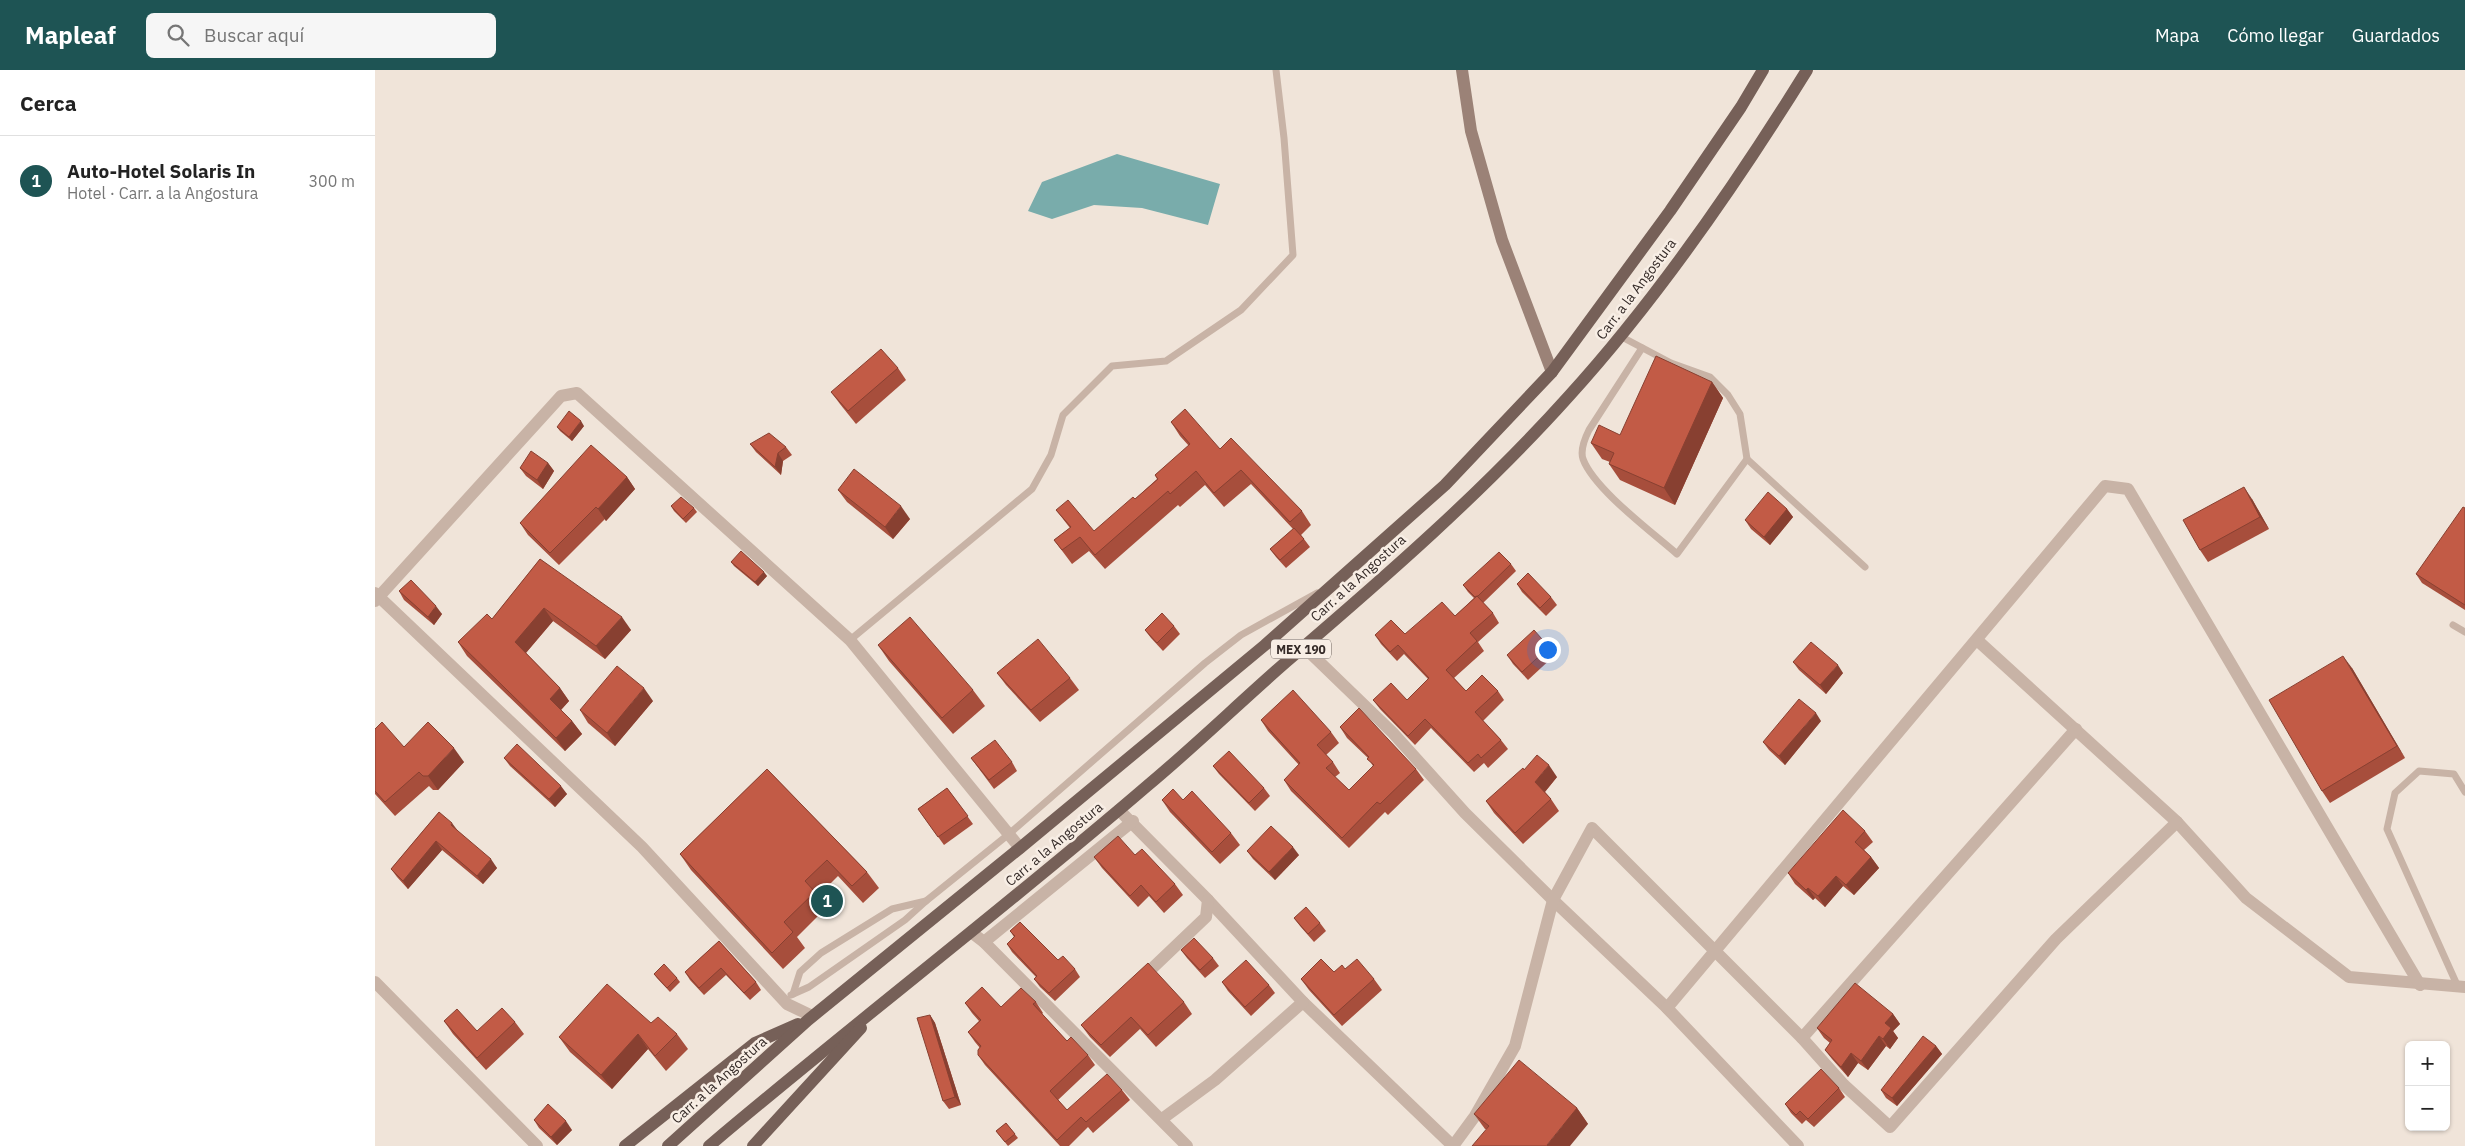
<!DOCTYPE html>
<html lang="es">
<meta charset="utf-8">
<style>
body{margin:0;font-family:"IBM Plex Sans",sans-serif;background:#f6f6f6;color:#222}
.controls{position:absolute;right:15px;bottom:15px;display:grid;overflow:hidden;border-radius:8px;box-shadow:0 1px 4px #0004}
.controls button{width:45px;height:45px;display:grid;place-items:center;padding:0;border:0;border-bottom:1px solid #e0e0e0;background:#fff;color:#222;font:25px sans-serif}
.you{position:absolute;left:1172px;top:579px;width:18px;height:18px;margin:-12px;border:4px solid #fff;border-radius:50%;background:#1a73e8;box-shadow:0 0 0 8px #1a73e833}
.badge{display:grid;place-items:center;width:32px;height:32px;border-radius:50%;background:#1e5454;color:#fff;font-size:16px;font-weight:700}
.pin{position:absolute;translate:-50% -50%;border:2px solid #fff;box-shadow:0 1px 5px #0006}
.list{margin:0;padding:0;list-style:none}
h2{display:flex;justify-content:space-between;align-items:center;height:65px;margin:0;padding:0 20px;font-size:21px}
h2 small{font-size:16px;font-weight:400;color:#767676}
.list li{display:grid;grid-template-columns:32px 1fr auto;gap:15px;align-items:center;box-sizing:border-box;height:90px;padding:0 20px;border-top:1px solid #e0e0e0}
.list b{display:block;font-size:19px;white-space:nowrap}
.list p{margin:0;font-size:16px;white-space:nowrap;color:#767676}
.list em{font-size:16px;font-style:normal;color:#767676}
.icon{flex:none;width:28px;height:28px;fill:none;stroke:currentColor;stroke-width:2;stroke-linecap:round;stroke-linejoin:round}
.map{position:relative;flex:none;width:2090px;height:1076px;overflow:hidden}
header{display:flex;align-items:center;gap:30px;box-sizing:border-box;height:70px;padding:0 25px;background:#1e5454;color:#fff}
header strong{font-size:24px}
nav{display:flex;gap:28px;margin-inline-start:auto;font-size:18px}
.search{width:350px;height:45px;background:#f6f6f6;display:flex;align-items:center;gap:12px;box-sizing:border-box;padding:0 18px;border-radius:8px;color:#767676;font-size:19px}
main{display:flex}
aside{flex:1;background:#fff}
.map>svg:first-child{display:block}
</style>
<header>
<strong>Mapleaf</strong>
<div class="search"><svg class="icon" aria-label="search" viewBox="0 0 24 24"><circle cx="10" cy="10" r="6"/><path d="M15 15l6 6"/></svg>Buscar aquí</div>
<nav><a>Mapa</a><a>Cómo llegar</a><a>Guardados</a></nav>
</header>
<main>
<aside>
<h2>Cerca<small></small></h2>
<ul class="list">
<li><span class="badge">1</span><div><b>Auto-Hotel Solaris In</b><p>Hotel · Carr. a la Angostura</p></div><em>300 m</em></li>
</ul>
</aside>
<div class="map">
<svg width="2090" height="1076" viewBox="0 0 2090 1076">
<rect width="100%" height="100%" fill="#f0e4d9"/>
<!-- water -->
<path fill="#79acab" d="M742 84 845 114 833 155 767 138 719 135 677 149 653 141 667 112Z"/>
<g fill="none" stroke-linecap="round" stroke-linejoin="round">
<!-- lane -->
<g stroke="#c8b3a6" stroke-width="7">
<path d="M1245 266 1296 293 1335 307 1353 325 1365 344 1372 389 1490 497"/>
<path d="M1267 278 1214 360C1210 368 1205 380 1208 389 1219 419 1277 462 1302 484L1372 389"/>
<path d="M2078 555 2090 562"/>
<path d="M475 570 657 419 676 385 688 345 737 296 791 291 866 240 918 185 909 68 901 0"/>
<path d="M2083 917 2012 759 2020 723 2044 701 2079 704 2090 722"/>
<path d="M418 924 425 902 446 883 517 839 551 831 634 764 830 593 866 565 942 523"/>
<path d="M416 925 434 917 530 850 551 831"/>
</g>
<!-- street -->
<g stroke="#c8b3a6" stroke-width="12">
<path d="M0 523 267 777 412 934 437 946"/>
<path d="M0 531 186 326 202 323 475 570 645 778"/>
<path d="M1602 570 1802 752 1871 828 1974 907 2090 917"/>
<path d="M929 577 1018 663 1090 743 1178 830 1292 938 1423 1076"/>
<path d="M744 740 833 830 928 932 1078 1076"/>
<path d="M596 862 609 872 812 1076"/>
<path d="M609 872 758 751"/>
<path d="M767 908 831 847 833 830"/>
<path d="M0 912 162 1076"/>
<path d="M1292 938 1730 416 1753 419 2045 915"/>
<path d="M1427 968 1701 659"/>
<path d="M787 1049 840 1010 928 932"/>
<path d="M1078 1076 1100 1046 1140 976 1178 830 1217 758 1427 968 1469 1015 1515 1057 1681 869 1802 752"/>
</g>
<!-- secondary -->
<path stroke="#9b8277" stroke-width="12" d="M1087 0 1096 61 1127 170 1177 302"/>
<!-- primary -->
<g stroke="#766058" stroke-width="12">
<path d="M250 1076 380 973 423 954"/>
<path d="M293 1076 433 950 645 778 890 575 1070 415 1177 302 1295 141 1366 37 1388 0"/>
<path d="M334 1076C478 954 629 839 772 716 820 676 864 633 911 592 1009 508 1108 422 1194 326 1284 227 1362 113 1432 0"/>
<path d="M378 1076 486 958"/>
</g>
</g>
<!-- wall -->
<g fill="#a74e3c">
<path d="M523 298 531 310 481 354 465 334 456 322Z"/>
<path d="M1337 312 1348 328 1300 435 1245 410 1234 394 1235 392 1227 389 1216 373 1245 365Z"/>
<path d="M796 352 845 379 927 441 936 455 926 465 935 477 911 498 901 487 895 479 918 459 876 414 849 437 830 415 805 437 803 435 730 499 714 481 697 494 679 470 695 458 681 440 719 461 760 429 782 409 780 405 814 376 805 366Z"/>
<path d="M209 356 197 371 185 361 182 357Z"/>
<path d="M375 374 411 377 417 385 408 391 406 405 381 382Z"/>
<path d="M173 393 179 401 168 419 151 406 145 398Z"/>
<path d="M252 407 260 419 231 451 230 449 184 495 153 465 145 453Z"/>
<path d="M463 420 535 449 518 469 472 432Z"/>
<path d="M1877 429 1894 459 1833 492 1825 480Z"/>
<path d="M296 436 319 438 322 442 311 453 299 441Z"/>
<path d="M2090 438V540L2047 513 2041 504Z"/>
<path d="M1412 439 1418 447 1395 475 1376 459 1370 450Z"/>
<path d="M165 489 256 560 230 589 178 551 151 583 185 618 194 631 186 640 197 651 207 664 190 681 92 586 83 572 117 549Z"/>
<path d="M356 492 392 506 383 516 359 496Z"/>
<path d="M1136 494 1141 501 1108 533 1118 543 1124 553 1103 572 1109 581 1079 608 1091 621H1123L1129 630 1108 651 1126 670 1133 679 1113 698 1109 693 1099 702 1056 658 1040 675 1005 639 998 630H1032L1053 609 1029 584 1022 591 1006 574 1000 565 1030 564 1080 546 1099 528 1093 522 1088 515Z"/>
<path d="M1142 514 1176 527 1182 535 1171 546 1147 522Z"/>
<path d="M24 521 67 544 59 555 29 530Z"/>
<path d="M799 556 805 564 788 581 776 568 770 560Z"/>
<path d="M503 575 598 620 610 636 578 664 514 591Z"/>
<path d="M1174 577 1180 585 1153 610 1138 594 1132 585Z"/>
<path d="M1418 592 1468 603 1451 624 1424 600Z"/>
<path d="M1977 598 2030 688 1955 733 1947 721Z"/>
<path d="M622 603 695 608 704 620 665 652 631 615Z"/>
<path d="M278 631 240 676 213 653 205 640Z"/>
<path d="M886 650 956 662 964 673 951 685 958 692 965 703 960 707 974 720 998 696 993 688 972 668 965 657 1041 699 1049 710 1013 745 1010 742 974 778 916 721 909 710 924 695 893 661Z"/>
<path d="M1446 651 1410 695 1394 680 1388 672Z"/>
<path d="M0 659 29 677 89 692 63 720H58L54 716 20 746 0 724Z"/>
<path d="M129 688 192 724 180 737 135 696Z"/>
<path d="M596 688 637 692 642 701 619 719Z"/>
<path d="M838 696 889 718 895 726 880 741 844 704Z"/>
<path d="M392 699 492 802 504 818 488 833 463 806 443 826 451 838 422 867 430 878 408 899 316 800 305 784Z"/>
<path d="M1149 700 1182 707 1170 722 1176 729 1184 741 1148 774 1119 743 1111 731Z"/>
<path d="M572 718 598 754 569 775 543 739Z"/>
<path d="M787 730H808L856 763 865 775 845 794 795 742Z"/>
<path d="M64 742 83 761 122 798 108 814 67 780 33 819 22 807 16 799Z"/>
<path d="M1490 761 1498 772 1489 780 1496 787 1504 798 1479 825 1468 816 1450 837 1440 828 1438 830 1420 814 1413 803Z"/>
<path d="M872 781 924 785 900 810 878 789Z"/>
<path d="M760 785 800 814 808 825 789 843 774 826 763 837 727 798 719 787Z"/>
<path d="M919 848 945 853 951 861 939 872 925 856Z"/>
<path d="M635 861 683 890 700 899 705 907 680 931 665 917 659 909 661 907 637 882 632 874 639 867Z"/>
<path d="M344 871 381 912 386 920 375 930 351 905 329 925 315 910 310 902Z"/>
<path d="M806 880 838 888 844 896 830 908 812 888Z"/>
<path d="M970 899 999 909 1007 920 967 956 934 920 926 909 959 902Z"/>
<path d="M279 904 302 908 305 912 295 922 282 908Z"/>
<path d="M847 912 894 915 900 923 876 946 853 921Z"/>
<path d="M661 932 668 943 667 944 692 971 713 985 720 995 683 1030 692 1040 747 1020 755 1030 718 1063 713 1057 694 1076H685L610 995 603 985 605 978 600 972 593 962 604 951 597 943 590 933 626 937Z"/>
<path d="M809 932 817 944 781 977 765 959 735 987 715 967 706 955Z"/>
<path d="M1518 944 1525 954 1518 961 1523 968 1515 979 1511 976 1493 1000 1483 993 1473 1007 1457 989 1450 980 1455 973 1449 968 1442 958Z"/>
<path d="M555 945 560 953 586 1035 574 1039 568 1031Z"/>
<path d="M69 951 102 961 140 952 149 964 111 1000 78 964Z"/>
<path d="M276 953 302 964 313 979 291 1001 273 979 237 1019 195 982 184 967Z"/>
<path d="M1561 976 1567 984 1522 1036 1511 1028 1506 1020Z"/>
<path d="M1464 1018 1470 1027 1439 1057 1431 1050 1427 1054 1416 1043 1410 1034Z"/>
<path d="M1202 1038 1213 1054 1110 1059 1099 1044Z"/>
<path d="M159 1050 197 1060 182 1075 164 1058Z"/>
<path d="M631 1053 643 1068 633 1076 621 1061Z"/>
</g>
<!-- shaded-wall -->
<g fill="#884031">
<path d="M1337 312 1348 328 1300 435 1289 418Z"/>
<path d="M206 351 209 356 197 371 194 367Z"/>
<path d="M403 383 408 391 406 405 400 397Z"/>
<path d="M173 393 179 401 168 419 162 410Z"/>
<path d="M252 407 260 419 231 451 223 439Z"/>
<path d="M1869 417 1877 429 1894 459 1885 447Z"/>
<path d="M526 436 535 449 518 469 510 457Z"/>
<path d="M1412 439 1418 447 1395 475 1389 467Z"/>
<path d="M389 502 392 506 383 516 380 512Z"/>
<path d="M61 536 67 544 59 555 53 547Z"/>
<path d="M169 538 178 551 149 585 140 572Z"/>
<path d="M247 547 256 560 230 589 221 576Z"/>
<path d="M1968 586 1977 598 2030 688 2022 676Z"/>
<path d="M1463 595 1468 603 1451 624 1445 615Z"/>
<path d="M185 618 194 631 184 642 175 629Z"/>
<path d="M269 618 278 631 240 676 232 663Z"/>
<path d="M1441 643 1446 651 1410 695 1404 686Z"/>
<path d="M197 651 207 664 190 681 181 668Z"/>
<path d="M79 678 89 692 63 720 53 706Z"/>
<path d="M1174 695 1182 707 1168 724 1160 712Z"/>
<path d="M186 716 192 724 180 737 174 729Z"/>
<path d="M77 753 83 761 76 755Z"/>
<path d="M61 771 67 780 33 819 28 811Z"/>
<path d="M918 777 924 785 900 810 894 802Z"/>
<path d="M1496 787 1504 798 1479 825 1471 815Z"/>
<path d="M116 789 122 798 108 814 102 806Z"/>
<path d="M1461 806 1468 816 1450 837 1443 826Z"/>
<path d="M1433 818 1440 828 1438 830 1431 820Z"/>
<path d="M1518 944 1525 954 1518 961 1523 968 1515 979 1508 969 1510 953Z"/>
<path d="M555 945 560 953 586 1035 580 1027Z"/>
<path d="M263 964 273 979 237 1019 226 1005Z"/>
<path d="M1504 966 1511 976 1493 1000 1486 991Z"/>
<path d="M1561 976 1567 984 1522 1036 1517 1028Z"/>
<path d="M1476 983 1483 993 1473 1007 1466 997Z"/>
<path d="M1202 1038 1213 1054 1195 1076H1173L1172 1075Z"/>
<path d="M191 1051 197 1060 182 1075 176 1067Z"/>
</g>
<!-- building -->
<g fill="#c25b46" stroke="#884031">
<path d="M506 279 523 298 473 341 456 322Z"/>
<path d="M1281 286 1337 312 1289 418 1234 394 1239 383 1216 373 1224 355 1245 365Z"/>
<path d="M810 339 845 379 856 368 927 441 915 452 866 400 839 423 821 401 795 424 793 421 720 485 705 467 687 480 679 470 696 457 681 440 693 430 719 461 758 427 760 429 783 409 780 405 815 374 796 352Z"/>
<path d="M194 341 206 351 194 367 182 357Z"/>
<path d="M394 363 411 377 403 383 400 397 375 374Z"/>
<path d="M216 375 252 407 223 439 221 437 175 483 145 453Z"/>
<path d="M156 381 173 393 162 410 145 398Z"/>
<path d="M479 399 526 436 510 457 463 420Z"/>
<path d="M1869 417 1885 447 1825 480 1808 450Z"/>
<path d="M1393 422 1412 439 1389 467 1370 450Z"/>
<path d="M306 427 319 438 308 449 296 436Z"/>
<path d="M2088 437 2090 438V535L2041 504Z"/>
<path d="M919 458 929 469 905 490 895 479Z"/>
<path d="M366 481 389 502 380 512 356 492Z"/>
<path d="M1124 482 1136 494 1103 526H1102L1100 527 1088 515Z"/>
<path d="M165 489 247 547 221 576 169 538 140 572 185 618 175 629 197 651 181 668 83 572 112 544 117 549Z"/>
<path d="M1153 503 1176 527 1165 538 1142 514Z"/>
<path d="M36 510 61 536 53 547 24 521Z"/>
<path d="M1102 526 1118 543 1095 563 1102 571 1071 600 1091 621 1107 605 1123 621 1100 642 1126 670 1106 688 1103 684 1093 693 1050 649 1033 666 998 630 1016 613 1032 630 1054 608 1023 575 1015 582 1000 565 1016 550 1030 564 1067 532 1080 546Z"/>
<path d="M787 543 799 556 782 573 770 560Z"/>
<path d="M535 547 598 620 567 648 503 575Z"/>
<path d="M1159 560 1174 577 1147 602 1132 585Z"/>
<path d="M663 569 695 608 656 640 622 603Z"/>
<path d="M1436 572 1463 595 1445 615 1418 592Z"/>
<path d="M1968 586 2022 676 1947 721 1894 630Z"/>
<path d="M242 596 269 618 232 663 205 640Z"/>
<path d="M918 620 956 662 942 675 958 692 951 698 974 720 999 695 992 689 994 687 965 657 984 638 1041 699 1005 734 1002 732 967 768 909 710 925 693 886 650Z"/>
<path d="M1424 629 1441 643 1404 686 1388 672Z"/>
<path d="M7 652 29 677 53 652 79 678 53 706H48L44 702 10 732 0 721V659Z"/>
<path d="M620 670 637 692 614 710 596 688Z"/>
<path d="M142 674 186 716 174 729 129 688Z"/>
<path d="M854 681 889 718 874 733 838 696Z"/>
<path d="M1162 685 1174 695 1160 712 1176 729 1140 763 1111 731 1148 698 1149 700Z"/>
<path d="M392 699 492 802 477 816 452 790 430 811 440 822 409 852 418 862 397 883 305 784Z"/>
<path d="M572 718 593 746 563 767 543 739Z"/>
<path d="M798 719 808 730 817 721 856 763 837 782 787 730Z"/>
<path d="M1468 740 1490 761 1480 772 1496 787 1471 815 1461 806 1443 826 1433 818 1431 820 1413 803Z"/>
<path d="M64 742 77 753 76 755 116 789 102 806 61 771 28 811 16 799Z"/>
<path d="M896 756 918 777 894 802 872 781Z"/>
<path d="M743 766 760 785 767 779 800 814 781 832 766 815 755 826 719 787Z"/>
<path d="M931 837 945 853 933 864 919 848Z"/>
<path d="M645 852 683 890 688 886 700 899 674 923 659 909 662 906 632 874 640 866 635 861Z"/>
<path d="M819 868 838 888 825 900 806 880Z"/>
<path d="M344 871 381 912 369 923 346 898 324 918 310 902Z"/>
<path d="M946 889 959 902 967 895 970 899 982 889 999 909 959 945 926 909Z"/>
<path d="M871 890 894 915 870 937 847 912Z"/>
<path d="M773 893 809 932 773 965 756 947 726 975 706 955Z"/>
<path d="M289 894 302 908 292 918 279 904Z"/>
<path d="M1480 913 1518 944 1510 953 1516 958 1508 969 1504 966 1486 991 1476 983 1466 997 1450 980 1457 970 1442 958Z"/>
<path d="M232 914 276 953 283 947 302 964 280 986 263 964 226 1005 184 967Z"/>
<path d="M607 917 626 937 646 918 661 932 658 934 692 971 696 967 713 985 675 1021 692 1040 732 1004 747 1020 711 1052 706 1047 682 1070 603 985V980L606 976 593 962 606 950 590 933Z"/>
<path d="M127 938 140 952 102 988 69 951 82 939 102 961Z"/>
<path d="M555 945 580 1027 568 1031 542 948Z"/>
<path d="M1548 966 1561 976 1517 1028 1506 1020Z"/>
<path d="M1144 990 1202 1038 1172 1075 1173 1076H1097L1114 1056 1099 1044Z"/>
<path d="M1446 999 1464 1018 1433 1049 1425 1041 1421 1045 1410 1034Z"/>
<path d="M173 1034 191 1051 176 1067 159 1050Z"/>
<path d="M631 1053 640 1064 630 1072 621 1061Z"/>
</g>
<g text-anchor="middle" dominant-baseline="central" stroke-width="5" stroke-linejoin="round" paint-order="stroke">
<!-- shield labels -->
<rect fill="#f8eee5" stroke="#6f6560" stroke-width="1" x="896" y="569.5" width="60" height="19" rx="4"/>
<g font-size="12" font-weight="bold" fill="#342a27">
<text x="926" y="579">MEX 190</text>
</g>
<!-- street labels -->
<g font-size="14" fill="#342a27" stroke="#f8eee5">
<text transform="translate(1261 219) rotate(-53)">Carr. a la Angostura</text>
<text transform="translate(983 508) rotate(-42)">Carr. a la Angostura</text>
<text transform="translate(679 774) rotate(-40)">Carr. a la Angostura</text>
<text transform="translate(344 1010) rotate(-42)">Carr. a la Angostura</text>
</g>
</g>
</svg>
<div class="controls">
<button>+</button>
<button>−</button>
</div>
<div class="you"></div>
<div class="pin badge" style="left:452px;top:831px">1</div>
</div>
</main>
